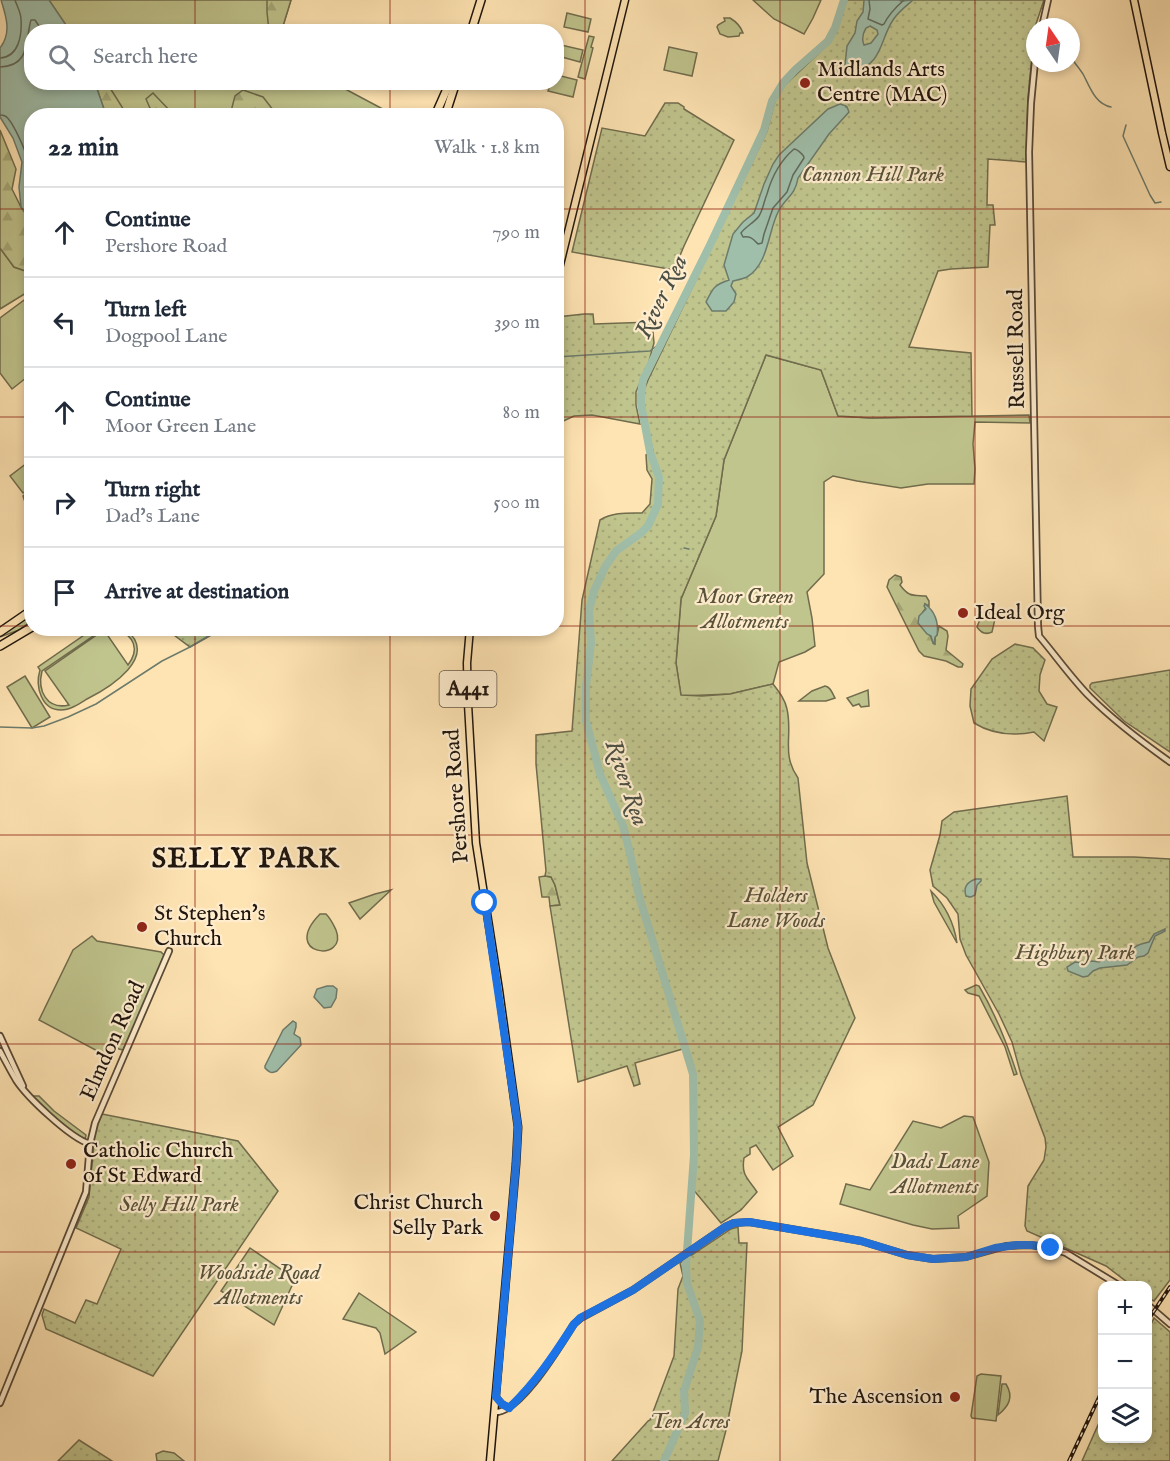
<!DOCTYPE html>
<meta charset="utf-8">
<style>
body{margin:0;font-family:"IM FELL English",serif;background:#f6f6f7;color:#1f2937}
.controls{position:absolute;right:18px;bottom:18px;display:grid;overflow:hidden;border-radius:12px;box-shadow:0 3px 9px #0003}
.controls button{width:54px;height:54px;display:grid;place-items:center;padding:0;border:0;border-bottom:2px solid #e0e1e3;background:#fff;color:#1f2937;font:30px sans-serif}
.compass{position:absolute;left:1026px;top:18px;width:54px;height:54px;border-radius:50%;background:#fff;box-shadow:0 3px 9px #0003;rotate:347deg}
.stop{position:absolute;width:18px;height:18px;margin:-14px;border:4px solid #1a73e8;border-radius:50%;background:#fff}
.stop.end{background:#1a73e8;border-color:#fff;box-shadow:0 2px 6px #0008}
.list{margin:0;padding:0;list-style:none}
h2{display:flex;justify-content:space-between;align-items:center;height:78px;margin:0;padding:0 24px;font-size:26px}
h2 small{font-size:20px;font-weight:400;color:#747a83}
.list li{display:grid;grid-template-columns:39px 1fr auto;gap:18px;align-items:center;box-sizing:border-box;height:90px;padding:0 24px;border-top:2px solid #e0e1e3}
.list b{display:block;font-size:22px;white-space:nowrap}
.list p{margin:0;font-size:20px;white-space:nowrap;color:#747a83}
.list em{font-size:20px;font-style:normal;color:#747a83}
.icon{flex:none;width:33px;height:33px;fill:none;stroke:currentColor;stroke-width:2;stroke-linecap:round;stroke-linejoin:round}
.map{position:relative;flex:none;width:1170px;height:1461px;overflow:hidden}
.search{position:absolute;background:#fff;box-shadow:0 3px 9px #0003;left:24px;top:24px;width:540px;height:66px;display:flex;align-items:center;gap:15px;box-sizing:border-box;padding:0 21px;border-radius:24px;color:#747a83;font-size:22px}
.panel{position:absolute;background:#fff;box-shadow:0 3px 9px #0003;left:24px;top:108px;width:540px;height:528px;border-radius:24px}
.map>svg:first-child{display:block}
</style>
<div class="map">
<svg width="1170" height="1461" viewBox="0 0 1170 1461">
<defs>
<pattern id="forest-firs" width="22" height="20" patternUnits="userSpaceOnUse" patternTransform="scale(1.5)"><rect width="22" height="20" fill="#c0c48d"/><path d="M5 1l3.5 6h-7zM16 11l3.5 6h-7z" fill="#a5a878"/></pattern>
<pattern id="park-dots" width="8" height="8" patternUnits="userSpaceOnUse" patternTransform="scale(1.5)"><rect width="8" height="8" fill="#c0c48d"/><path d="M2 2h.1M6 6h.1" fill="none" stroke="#a5a878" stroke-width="1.8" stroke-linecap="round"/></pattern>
</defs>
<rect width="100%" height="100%" fill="#ffe4b3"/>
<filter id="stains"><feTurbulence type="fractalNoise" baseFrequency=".00333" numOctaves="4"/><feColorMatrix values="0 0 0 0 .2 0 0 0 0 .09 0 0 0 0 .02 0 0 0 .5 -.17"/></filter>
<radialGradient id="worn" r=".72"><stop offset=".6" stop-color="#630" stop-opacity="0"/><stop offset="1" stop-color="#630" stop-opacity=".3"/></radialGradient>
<!-- green -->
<g fill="#c0c48d" stroke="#706c4d" stroke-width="1.5">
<path d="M49 0H291L283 26 288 32 70 31Z"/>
<path d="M753 0H821L813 18 804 34 774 19Z"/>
<path d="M567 13 591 19 588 32 564 27Z"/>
<path d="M724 18H730C735 21 741 27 743 33H740L739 36 728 37 720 34 717 27 718 25 725 21Z"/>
<path d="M589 36 594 37 591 47 593 48 585 79 578 77Z"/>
<path d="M561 45 583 50 580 62 558 56Z"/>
<path d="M669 47 697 53 692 76 664 70Z"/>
<path d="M557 75 577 80 573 97 548 91 551 83 556 82Z"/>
<path d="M95 83H334L394 115H106Z"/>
<path d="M0 248 14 267 32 273 31 290 0 309Z"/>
<path d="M31 295V374L12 389 0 373V318Z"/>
<path d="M766 355 821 370 838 416 871 418 1029 415 1030 423 975 422 973 444 975 469 974 484H928L901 488 857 481 833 476 824 482V574L807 592 812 618 815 646 805 652 779 662 773 684 730 694 681 696 676 663 681 599 716 516 724 460Z"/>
<path d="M31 460V487L23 493 10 476Z"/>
<path d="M986 612 991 613 995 619 992 632C986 635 981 633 977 627L982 614Z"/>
<path d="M31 614V621L19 630 0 637V634Z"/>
<path d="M93 629H108L102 630 42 671C37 691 47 710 69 705L45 671 104 630 128 665C140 649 134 636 117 629H125C161 656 109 688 87 699 79 704 70 710 61 710 41 710 35 686 40 670L38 667Z"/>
<path d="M25 676 50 717 32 728 7 687Z"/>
<path d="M825 686C831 687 832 693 835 698L826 701H799L812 691Z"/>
<path d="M868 690 869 706 861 707 859 704 853 706 847 698Z"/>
<path d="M391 890 360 919 349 903 375 894Z"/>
<path d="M931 891C946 906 954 923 957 943L934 902Z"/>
<path d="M320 914H326C331 919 333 924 336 930 349 963 279 956 320 914Z"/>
<path d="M92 936 97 941 161 952 164 955 149 994 123 1050 108 1046 103 1054 39 1020 73 950Z"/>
<path d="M976 985 979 986C996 1015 1007 1043 1017 1074L1014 1075 1005 1047 979 996 968 993 965 990Z"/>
<path d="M30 1096H39L54 1111 86 1135 85 1140 61 1125Z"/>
<path d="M964 1116 973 1117 989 1162 987 1196 958 1216 959 1228 932 1229 913 1225 840 1204 846 1184 870 1190 913 1121 941 1128Z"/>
<path d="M250 1248 295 1279 274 1325 221 1291Z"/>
<path d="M359 1293 416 1332 385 1354 380 1333 376 1328 343 1319Z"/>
<path d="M981 1374 1001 1376 996 1421 972 1418 971 1416 977 1376Z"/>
<path d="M1002 1384H1006C1014 1397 1009 1406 998 1415Z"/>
<path d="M163 1451 174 1453 184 1461H157L156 1454Z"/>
</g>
<!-- forest -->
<g fill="url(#forest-firs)" stroke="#706c4d" stroke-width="1.5">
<path d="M267 0H291L283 26 288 31H269L267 12Z"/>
<path d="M95 83H107L127 115H106Z"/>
<path d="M243 90 263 97 277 115H230L235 96Z"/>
<path d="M153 93 172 113 174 115H153L146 99Z"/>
<path d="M0 130 16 169 12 189 21 207 31 221V273L14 267 0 248Z"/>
<path d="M895 575 901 577 902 582 900 585C909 597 912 595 926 596L929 601V606L925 604 926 608 923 612 933 643 935 644V637L937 635 939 626 947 631 948 636 946 650 963 664 962 667H958L946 661 924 656 919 651 887 587 889 580Z"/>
<path d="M545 876 551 877 555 885 560 905 550 906 549 897H542L539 877Z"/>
</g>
<!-- park -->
<g fill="url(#park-dots)" stroke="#706c4d" stroke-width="1.5">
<path d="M847 0H1044L1035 27 1028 98 1026 162 988 159 987 205H993L995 225H990L988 267 951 269 938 271 909 347 971 353 972 416 871 418 838 416 821 370 766 355 724 460 716 516 681 599 676 663 681 695 702 696 730 694 773 684C779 692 785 699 787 709 793 735 781 754 798 778L807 863 828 948 855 1018 813 1105 778 1127 793 1156 773 1170 756 1145 750 1148V1154L744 1158C741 1176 748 1178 757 1192L741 1210 721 1223 692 1188 694 1155 693 1074 686 1048 635 1063 640 1084 634 1086 627 1066 578 1082 550 906 560 905 555 885 551 877 545 876 546 871 536 764V735L572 731 582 600 600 520C613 512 627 513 642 513L650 504 652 479 647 470 646 455 653 451 642 403 643 393 648 380 767 131 775 101 785 85 819 53 832 37Z"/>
<path d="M665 103H678L684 107V109L734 140 684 246 674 270 572 252 602 128 645 136Z"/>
<path d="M584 314H593L594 324 652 322 654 343 648 365 636 392V405L640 424 592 415 574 416 557 424V317Z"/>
<path d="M31 489V520L23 496Z"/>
<path d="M166 629H222L190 647Z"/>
<path d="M1015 644 1033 648 1045 660 1040 675 1039 691 1047 704 1057 707 1044 741 1034 732C1014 736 992 734 974 723L970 706 971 689 992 659Z"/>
<path d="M1170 670V752L1124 721 1090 688V685L1092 683Z"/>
<path d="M1067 796 1073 857H1134L1170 859V1280L1154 1301 1148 1298V1286L1131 1285 1106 1266 1027 1231 1025 1226 1028 1186 1044 1160 1046 1147 1045 1138 1021 1075 1012 1042 999 1014 966 955 960 939 958 914 947 898 933 886 930 870 940 835 942 821 954 812Z"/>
<path d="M102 1114 238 1141 278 1191 153 1376 46 1329 42 1315 44 1309 75 1323 86 1300 97 1304 121 1249 76 1228 89 1197 95 1131Z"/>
<path d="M738 1227 739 1243H747L742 1351 726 1430 718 1461H612L648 1421 650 1420 674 1356 678 1289 683 1276 680 1263 731 1229Z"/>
<path d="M1154 1318 1170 1332V1461H1082L1102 1416V1438H1148V1331Z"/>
<path d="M79 1440 112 1461H58Z"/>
</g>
<!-- water -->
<g fill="#a0bfab" stroke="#6c7b6c" stroke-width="1.5" fill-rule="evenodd">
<path d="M1 0H49L70 31 32 32V82L95 83 106 115 32 116 31 221 21 207 19 187 22 162 13 138 0 117V48C12 33 6 16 1 0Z"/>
<path d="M864 0H899L901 1 913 0C906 6 898 12 893 20 880 39 882 67 853 70L845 65 847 46 855 33 857 21 863 12ZM870 26 877 30 878 34 871 43 864 45C861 38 863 33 866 28Z"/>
<path d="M840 104 846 106V107H847L849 112 829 134 798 178C795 196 786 197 779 210 768 230 769 264 747 277 743 279 737 280 733 281L731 286 736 294 734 302 726 311H712L706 302C713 288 714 285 729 280L724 265 733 234 743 222 754 213 764 184 773 164 779 155 828 109Z"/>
<path d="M925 604C935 611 939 623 937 635L935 637 934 644 933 643 931 636 927 634 918 623 919 616 926 609 924 606Z"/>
<path d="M976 879H981V881L977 885 975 895 971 897 966 896C963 887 967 882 976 879Z"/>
<path d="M1165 929V931L1155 936 1148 953 1144 956 1138 957 1127 965 1100 968 1093 971 1088 976 1083 977 1068 971 1067 967 1075 962 1084 963 1092 961 1099 962C1111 949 1115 958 1127 953 1133 950 1130 950 1135 947 1139 944 1145 943 1149 942L1154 934Z"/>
<path d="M327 986H333L337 989 336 998 331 1007 324 1008 314 997 317 989Z"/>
<path d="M293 1021 296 1023V1027L294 1034 300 1038 301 1045 277 1071C271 1074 269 1072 265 1068V1066L283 1030Z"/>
</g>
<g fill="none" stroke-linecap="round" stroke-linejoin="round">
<!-- shore -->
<g stroke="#606a5c" stroke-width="1.5">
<path d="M869 0 870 9 868 19 882 25 884 24C889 14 896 7 904 0"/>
<path d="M0 58C19 57 22 35 21 19 21 13 17 6 15 0"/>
<path d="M0 67C31 66 25 40 31 20H35L43 32"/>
<path d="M0 115C2 115 3 115 5 116 12 119 28 155 28 163 29 180 21 196 32 211"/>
<path d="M794 149C797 149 804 155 804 158L793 175 787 192 773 208 764 234 762 243 758 244C753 239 751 236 743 237L741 233C746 226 754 223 759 216 763 210 764 201 767 194 772 176 780 161 794 149Z"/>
</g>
<!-- stream -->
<g stroke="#6c7b6c" stroke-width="1.5">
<path d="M1032 29 1035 34"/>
<path d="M1071 58C1075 63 1079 68 1083 74 1090 87 1095 104 1111 107"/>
<path d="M1126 125 1123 136 1150 195 1155 203 1161 202"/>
<path d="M556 357 650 351 663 341"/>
<path d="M684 548 689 549"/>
<path d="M0 727 32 728 44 726 68 717 96 704 162 661 190 647 222 628"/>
</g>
<!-- river -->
<path stroke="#a0bfab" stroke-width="8" d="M664 1461 685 1413 684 1391 698 1347 700 1321 687 1283 686 1266 694 1155 693 1074 639 896 630 853 623 826 600 774 586 721V686L591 643 589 611 594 591 605 567 616 551 641 533 648 526 658 504 659 477 650 452 641 404V394L643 380 710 245 764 130 772 101 783 83 795 70 828 41 835 28 844 0"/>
<!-- minor casing -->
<g stroke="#574936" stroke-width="8">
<g id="minor">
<path d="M1042 27 1048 0"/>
<path d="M1035 61 1031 103 1029 152 1038 626 1039 636C1056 656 1072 679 1090 697 1114 721 1142 742 1170 762"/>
<path d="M0 1036 23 1086"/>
<path d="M0 1051C5 1060 10 1070 16 1080 27 1097 70 1138 90 1144"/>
<path d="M1148 1305 1170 1324"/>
<path d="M496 1397 502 1404 509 1408"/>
<path d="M0 1403 86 1192 90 1144 95 1123 169 951"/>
<path d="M495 1412C520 1414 561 1344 574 1324L581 1318 633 1290 725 1227 734 1223 749 1222 839 1237 861 1241 907 1255 933 1259 966 1257 1006 1246 1031 1245 1051 1248 1066 1253 1120 1286"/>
</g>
</g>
<!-- major casing -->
<g stroke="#1f150d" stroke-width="9">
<g id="major">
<path d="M1134 0 1162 133 1170 167"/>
<path d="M556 281 625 0"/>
<path d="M470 628 467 663 468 704 476 843 499 990 518 1127 516 1164 490 1461"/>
</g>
</g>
<!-- highway casing -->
<g stroke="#1f150d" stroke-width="10">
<g id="highway">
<path d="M471 32 481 0"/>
<path d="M435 116 450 82"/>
<path d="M445 116 456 82"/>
<path d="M0 632 32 610"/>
<path d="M0 646 32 627"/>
</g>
</g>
<!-- minor -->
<use href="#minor" stroke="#ffedce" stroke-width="4.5"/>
<!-- major -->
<use href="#major" stroke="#ffe4b3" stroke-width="6"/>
<!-- highway -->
<use href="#highway" stroke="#ffe4b3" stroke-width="7"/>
<!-- rail casing -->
<g stroke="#1f150d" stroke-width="4">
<g id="rail">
<path d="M1148 1320 1170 1287"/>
<path d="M1069 1461 1102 1391"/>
</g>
</g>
<!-- rail -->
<use href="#rail" stroke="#ffedce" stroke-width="1.5" stroke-dasharray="4.5" stroke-linecap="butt"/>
</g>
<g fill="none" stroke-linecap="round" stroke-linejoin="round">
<!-- route -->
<path stroke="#1a73e8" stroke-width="8" d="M485 903 518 1127 516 1164 496 1397 502 1404 509 1408C536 1382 554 1355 574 1324L580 1318 633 1290 725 1227 734 1223 749 1222 838 1237 861 1241 907 1255 933 1259 966 1257 995 1248 1016 1245H1031L1051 1248"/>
</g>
<!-- grid -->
<path fill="none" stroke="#8f2418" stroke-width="1.5" stroke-opacity="0.55" d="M195 0V32M390 0V32M585 0V1461M780 0V1461M975 0V1461M195 82V116M390 82V116M0 209H32M556 209H1170M0 417H32M556 417H1170M0 626H32M556 626H1170M195 628V1461M390 628V1461M0 835H1170M0 1044H1170M0 1252H1170"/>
<!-- markers -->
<g fill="#8f2418" stroke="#ffedce" stroke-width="2">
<circle cx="805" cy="83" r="6"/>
<circle cx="963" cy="613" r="6"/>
<circle cx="142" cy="927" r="6"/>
<circle cx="71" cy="1164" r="6"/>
<circle cx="495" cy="1216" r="6"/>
<circle cx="955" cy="1397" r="6"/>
</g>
<g text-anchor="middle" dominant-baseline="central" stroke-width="4.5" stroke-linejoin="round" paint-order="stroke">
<!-- shield labels -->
<rect fill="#ffedce" stroke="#625647" stroke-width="1.5" x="439.5" y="671" width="57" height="36" rx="4.5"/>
<g font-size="21" font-weight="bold" fill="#1f150d">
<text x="468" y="689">A441</text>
</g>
<!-- poi labels -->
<g font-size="22" fill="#1f150d" stroke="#ffedce" text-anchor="start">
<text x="817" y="70">Midlands Arts<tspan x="817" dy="25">Centre (MAC)</tspan></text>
<text x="975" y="613">Ideal Org</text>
<text x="154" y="914">St Stephen's<tspan x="154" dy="25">Church</tspan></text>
<text x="83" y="1151">Catholic Church<tspan x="83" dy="25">of St Edward</tspan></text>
<text x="483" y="1203" text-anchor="end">Christ Church<tspan x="483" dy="25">Selly Park</tspan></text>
<text x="943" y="1397" text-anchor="end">The Ascension</text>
</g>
<!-- park labels -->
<g font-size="22" font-style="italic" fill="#57523a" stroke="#ffedce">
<text x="873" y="175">Cannon Hill Park</text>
<text x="745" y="597">Moor Green<tspan x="745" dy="25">Allotments</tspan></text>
<text x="776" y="896">Holders<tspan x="776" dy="25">Lane Woods</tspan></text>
<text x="1075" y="953">Highbury Park</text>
<text x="935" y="1162">Dads Lane<tspan x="935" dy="25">Allotments</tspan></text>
<text x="179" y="1205">Selly Hill Park</text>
<text x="259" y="1273">Woodside Road<tspan x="259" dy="25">Allotments</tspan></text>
<text x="690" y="1422">Ten Acres</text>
</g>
<!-- street labels -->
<g font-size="22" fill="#1f150d" stroke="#ffedce">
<text transform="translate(1017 349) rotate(-91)">Russell Road</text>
<text transform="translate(457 796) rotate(-94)">Pershore Road</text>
<text transform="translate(113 1041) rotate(-66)">Elmdon Road</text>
</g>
<!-- water labels -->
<g font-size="24" font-style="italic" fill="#4c5044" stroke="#ffedce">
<text transform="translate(662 297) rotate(-64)">River Rea</text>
<text transform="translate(626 783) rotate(71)">River Rea</text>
</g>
<!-- district labels -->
<g font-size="28" font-weight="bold" letter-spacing="1.5" fill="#1f150d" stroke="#ffedce">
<text x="246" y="859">SELLY PARK</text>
</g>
</g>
<rect width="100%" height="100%" filter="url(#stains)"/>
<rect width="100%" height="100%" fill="url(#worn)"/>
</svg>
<div class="controls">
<button>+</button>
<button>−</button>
<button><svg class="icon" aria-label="layers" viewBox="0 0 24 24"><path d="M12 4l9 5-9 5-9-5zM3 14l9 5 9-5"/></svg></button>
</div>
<svg class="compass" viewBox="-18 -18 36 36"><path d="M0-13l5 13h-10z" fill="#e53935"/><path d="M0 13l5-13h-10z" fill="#747a83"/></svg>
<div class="stop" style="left:485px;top:903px"></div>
<div class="stop end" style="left:1051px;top:1248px"></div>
<div class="search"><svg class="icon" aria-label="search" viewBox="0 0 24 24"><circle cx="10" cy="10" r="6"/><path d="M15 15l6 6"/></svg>Search here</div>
<section class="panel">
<h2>22 min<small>Walk · 1.8 km</small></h2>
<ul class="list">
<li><svg class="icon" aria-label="ahead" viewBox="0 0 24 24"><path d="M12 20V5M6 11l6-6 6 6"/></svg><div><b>Continue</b><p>Pershore Road</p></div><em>790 m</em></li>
<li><svg class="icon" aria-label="left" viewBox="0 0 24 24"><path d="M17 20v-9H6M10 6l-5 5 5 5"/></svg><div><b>Turn left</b><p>Dogpool Lane</p></div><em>390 m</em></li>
<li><svg class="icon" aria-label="ahead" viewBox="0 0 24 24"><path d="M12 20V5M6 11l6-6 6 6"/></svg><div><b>Continue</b><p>Moor Green Lane</p></div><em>80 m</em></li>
<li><svg class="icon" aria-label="right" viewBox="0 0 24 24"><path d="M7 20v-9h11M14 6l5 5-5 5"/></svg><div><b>Turn right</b><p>Dad's Lane</p></div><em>500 m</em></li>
<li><svg class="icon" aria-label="arrive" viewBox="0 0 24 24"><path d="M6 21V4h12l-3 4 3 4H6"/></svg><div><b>Arrive at destination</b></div></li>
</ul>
</section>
</div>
